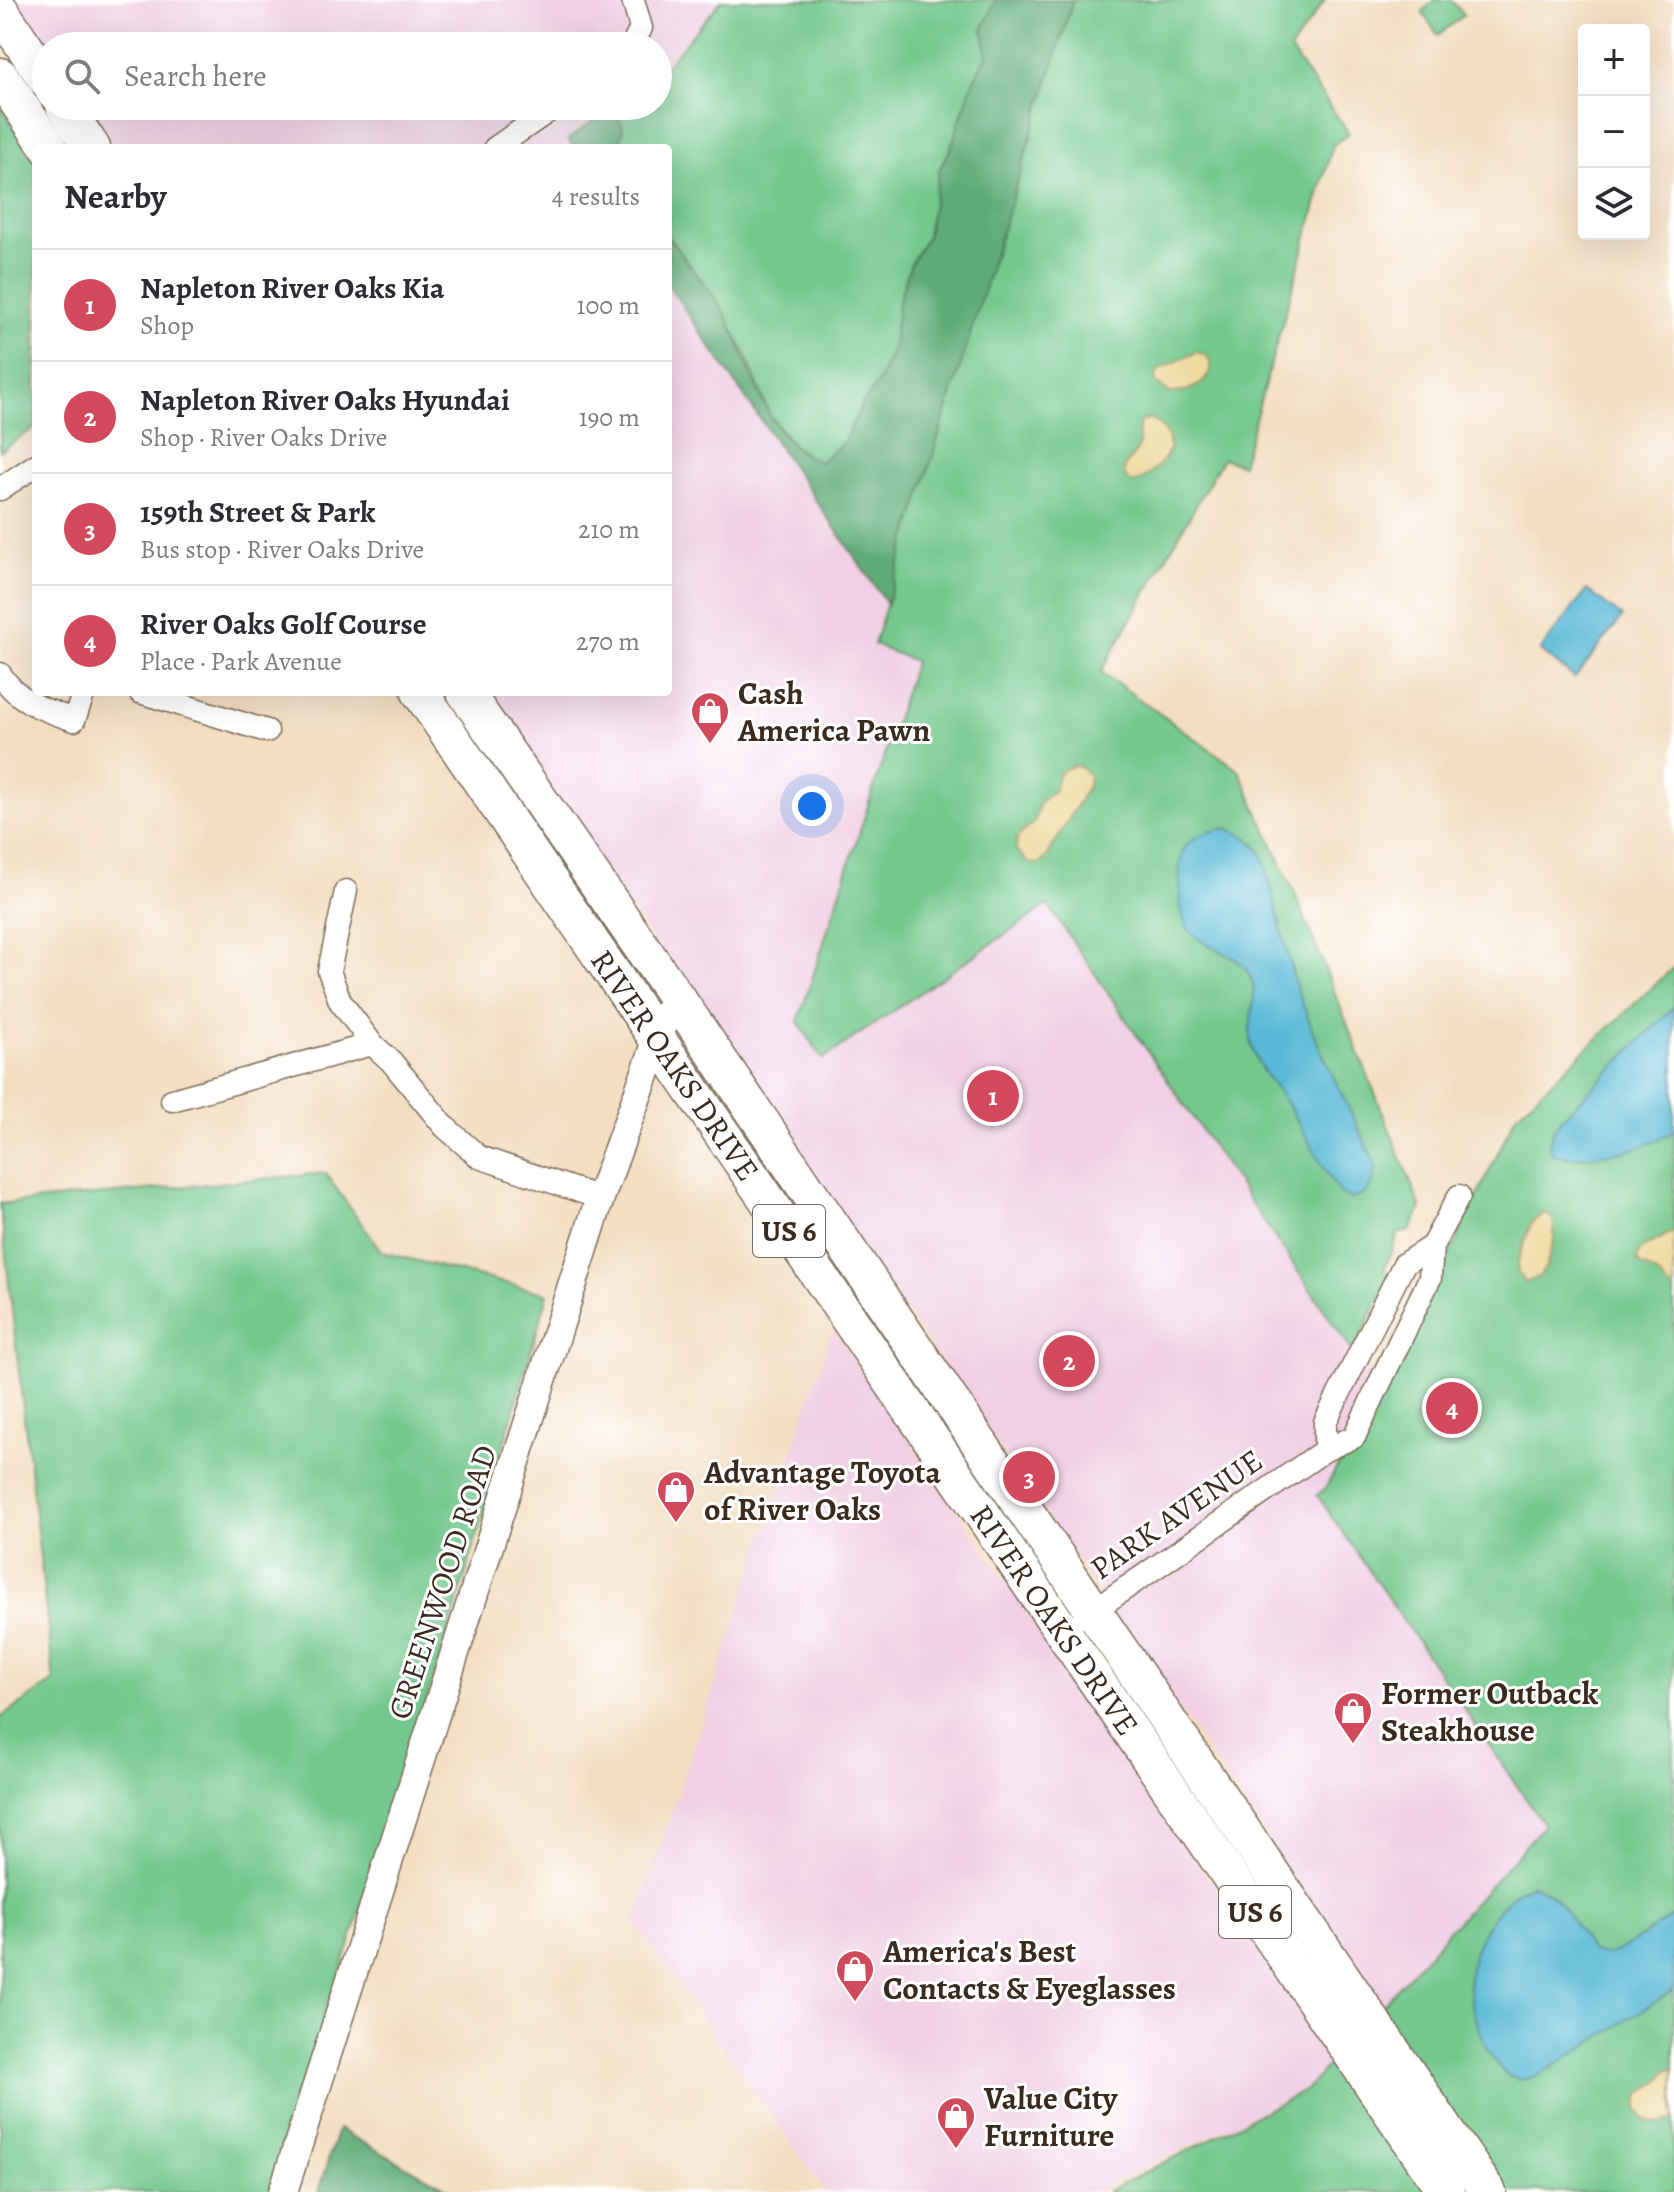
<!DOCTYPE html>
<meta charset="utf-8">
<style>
body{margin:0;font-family:Alegreya,serif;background:#f2f2f3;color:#2b2b33}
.controls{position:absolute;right:24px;top:24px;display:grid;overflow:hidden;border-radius:8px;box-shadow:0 8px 32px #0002}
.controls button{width:72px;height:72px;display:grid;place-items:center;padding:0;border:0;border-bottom:2px solid #e1e1e2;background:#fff;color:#2b2b33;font:40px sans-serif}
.you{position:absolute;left:812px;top:806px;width:28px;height:28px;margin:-20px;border:6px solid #fff;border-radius:50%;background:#1a73e8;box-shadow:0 0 0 12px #1a73e833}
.badge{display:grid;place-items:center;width:52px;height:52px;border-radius:50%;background:#d1495b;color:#fff;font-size:26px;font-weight:700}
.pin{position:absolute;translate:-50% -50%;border:4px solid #fff;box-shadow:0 2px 8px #0006}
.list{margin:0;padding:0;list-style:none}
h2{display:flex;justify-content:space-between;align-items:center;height:104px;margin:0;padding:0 32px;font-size:34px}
h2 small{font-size:26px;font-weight:400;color:#7c7c81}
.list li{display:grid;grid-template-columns:52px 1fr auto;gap:24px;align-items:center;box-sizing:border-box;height:112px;padding:0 32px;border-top:2px solid #e1e1e2}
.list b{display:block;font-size:30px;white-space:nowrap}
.list p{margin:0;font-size:26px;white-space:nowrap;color:#7c7c81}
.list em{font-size:26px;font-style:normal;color:#7c7c81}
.icon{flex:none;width:44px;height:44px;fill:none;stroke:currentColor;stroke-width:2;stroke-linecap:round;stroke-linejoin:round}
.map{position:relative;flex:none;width:1674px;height:2192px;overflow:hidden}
.search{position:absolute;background:#fff;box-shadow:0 8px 32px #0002;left:32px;top:32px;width:640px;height:88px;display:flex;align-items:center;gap:20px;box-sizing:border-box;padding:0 28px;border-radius:44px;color:#7c7c81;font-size:30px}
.panel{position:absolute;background:#fff;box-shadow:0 8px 32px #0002;left:32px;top:144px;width:640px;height:552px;border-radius:8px}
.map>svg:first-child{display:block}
</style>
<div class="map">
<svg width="1674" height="2192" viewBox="0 0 1674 2192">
<rect width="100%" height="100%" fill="#fff"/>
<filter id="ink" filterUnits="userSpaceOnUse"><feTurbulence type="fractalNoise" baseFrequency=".0125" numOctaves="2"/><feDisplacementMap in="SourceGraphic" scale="16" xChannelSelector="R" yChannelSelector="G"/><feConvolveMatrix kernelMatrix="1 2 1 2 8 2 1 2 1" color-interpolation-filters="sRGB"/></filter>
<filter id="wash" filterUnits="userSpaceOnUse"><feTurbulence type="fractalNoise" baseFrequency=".006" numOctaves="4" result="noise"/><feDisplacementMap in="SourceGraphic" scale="32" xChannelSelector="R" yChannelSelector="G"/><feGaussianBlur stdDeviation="1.8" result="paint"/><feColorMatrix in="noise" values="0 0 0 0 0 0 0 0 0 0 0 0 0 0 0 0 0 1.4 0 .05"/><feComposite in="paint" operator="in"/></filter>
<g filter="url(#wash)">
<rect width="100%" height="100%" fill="#f3dec1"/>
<!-- built -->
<g fill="#f1d0e4">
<path d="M11 0H722L658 75V46H46V52Z"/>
<path d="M83 106H614L568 138 574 148H112Z"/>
<path d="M668 285 887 604 874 645 916 660 798 1022 824 1059 1048 904 1382 1392 1368 1411 1325 1489 1318 1495 1544 1825 1382 2005 482 692H668Z"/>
<path d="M833 1329 1333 2059 1306 2090 1094 2192H826L635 1923Z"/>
</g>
<!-- green -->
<g fill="#73c88d" stroke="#577956" stroke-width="2">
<path d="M722 0H996L983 28 987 56 974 80 950 150 939 170 927 237 911 263 898 303 893 347 879 381 862 405 844 442 820 462 808 457 793 445 770 415 746 355 724 312 668 236V148H618C624 126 627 126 607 111L614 106H658V75Z"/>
<path d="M1073 0H1325L1290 50 1349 133 1333 145 1242 465 1223 458 1101 672 1239 770 1295 894 1421 1208 1410 1231 1398 1234 1384 1270 1389 1279 1353 1352 1048 905 823 1059 798 1022 915 661 874 645Z"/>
<path d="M1434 0H1451L1464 15 1438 35 1422 12Z"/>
<path d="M0 105 36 164V427L0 451Z"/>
<path d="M1674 967V2192H1107L1306 2090 1544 1825 1317 1495 1325 1489 1368 1411 1389 1381 1516 1115Z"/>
<path d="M325 1173 382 1252 548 1294 456 1607 284 2152 268 2192H0V1718L54 1681 0 1204Z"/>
</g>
<!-- forest -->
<g fill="#5eac78" stroke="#4c6b4b" stroke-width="2">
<path d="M996 0H1073L887 604 668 285V236C685 262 707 284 723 310 752 358 761 440 820 462L844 442 862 405 879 381 893 347 898 303 911 263 927 237 939 170 950 150 974 79 987 56 983 28Z"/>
<path d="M607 111C629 122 623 129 618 148H574L568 139Z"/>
<path d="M338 2129 454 2192H318Z"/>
</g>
<!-- sand -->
<g fill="#eeda9e" stroke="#94825e" stroke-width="2">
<path d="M1197 352 1207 355C1220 379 1191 393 1171 393L1157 384 1155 379 1159 369Z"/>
<path d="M1150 418C1160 423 1172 437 1169 450 1166 461 1143 482 1132 483L1125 477C1122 462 1132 460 1138 448 1142 440 1136 431 1140 422Z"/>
<path d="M1076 765 1089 774 1088 786 1046 858 1039 864 1028 863 1016 850 1017 838 1035 821 1040 802 1054 790 1058 776 1063 770Z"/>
<path d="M1544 1213 1548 1214 1554 1221V1239L1546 1267 1539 1277 1524 1283 1518 1272V1261L1531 1223Z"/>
<path d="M1674 1231V1289C1665 1287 1666 1283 1660 1277 1655 1271 1645 1268 1639 1264L1637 1258 1641 1249Z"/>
<path d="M1674 2068V2119L1660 2124 1646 2121 1637 2107 1640 2095 1659 2081 1667 2070Z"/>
</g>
<!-- water -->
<g fill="#58b9d6" stroke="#4a727a" stroke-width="2">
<path d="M1587 590 1622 617 1575 678 1540 651Z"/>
<path d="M1226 828C1243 834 1254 840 1263 856L1296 987 1318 1044 1376 1165C1375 1183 1370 1195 1351 1199L1339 1192C1320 1165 1307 1135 1289 1107 1276 1086 1258 1071 1252 1045 1246 1023 1259 999 1251 978 1241 952 1207 951 1190 931 1180 919 1181 905 1180 890 1177 849 1184 835 1226 828Z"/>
<path d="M1674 1007V1131C1648 1149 1619 1153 1589 1156 1555 1160 1536 1157 1560 1120Z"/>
<path d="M1530 1885C1561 1891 1575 1927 1592 1952L1606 1955 1624 1948 1674 1915V1990L1543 2073C1533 2077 1523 2082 1513 2078 1485 2066 1463 1995 1470 1967 1477 1936 1500 1898 1530 1885Z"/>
</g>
</g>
<g filter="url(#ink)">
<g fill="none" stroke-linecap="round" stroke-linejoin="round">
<!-- minor casing -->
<g stroke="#7b6957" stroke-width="25">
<g id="minor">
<path d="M632 46 641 28 633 0"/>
<path d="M495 148 556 106"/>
<path d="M0 489 36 465"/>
<path d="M0 674C18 702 44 710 74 720L84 692"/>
<path d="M140 692 267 731"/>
<path d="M346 891 329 971 340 1001 372 1044 391 1061 445 1127 479 1157 600 1198"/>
<path d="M172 1100 372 1044"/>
<path d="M1325 1450V1422L1404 1264 1432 1246"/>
<path d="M1084 1617 1325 1450 1354 1437 1430 1278 1432 1246 1459 1196"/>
</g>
</g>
<!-- tertiary casing -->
<g stroke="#7b6957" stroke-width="31">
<path id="tertiary" d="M283 2192 600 1198 674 995"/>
</g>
<!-- primary casing -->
<g stroke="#7b6957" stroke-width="39">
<g id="primary">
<path d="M0 10 46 79"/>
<path d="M0 76 49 148"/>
<path d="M64 106 92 148"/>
<path id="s1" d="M420 692 1446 2192"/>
<path d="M465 692 694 1023 1488 2192"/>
</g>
</g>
<!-- minor -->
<use href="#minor" stroke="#fff" stroke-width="22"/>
<!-- tertiary -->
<use href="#tertiary" stroke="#fff" stroke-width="28"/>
<!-- primary -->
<use href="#primary" stroke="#fff" stroke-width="36"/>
</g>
</g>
<!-- icons -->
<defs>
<g id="shop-pin" transform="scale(2)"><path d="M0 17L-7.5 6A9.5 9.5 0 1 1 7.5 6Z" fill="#d1495b" stroke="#fff"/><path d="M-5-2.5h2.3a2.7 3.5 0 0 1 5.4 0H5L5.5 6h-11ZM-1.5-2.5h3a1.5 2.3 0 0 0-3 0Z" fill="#fff"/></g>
</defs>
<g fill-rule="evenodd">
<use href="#shop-pin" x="710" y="711"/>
<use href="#shop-pin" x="676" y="1490"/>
<use href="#shop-pin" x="1353" y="1711"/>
<use href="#shop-pin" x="855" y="1969"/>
<use href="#shop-pin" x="956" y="2116"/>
</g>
<g text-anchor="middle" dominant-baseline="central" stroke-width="6" stroke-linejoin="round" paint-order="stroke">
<!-- shield labels -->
<g fill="#fff" stroke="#766a62" stroke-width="2">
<rect x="753" y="1205" width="72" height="52" rx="6"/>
<rect x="1219" y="1886" width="72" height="52" rx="6"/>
</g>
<g font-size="30" font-weight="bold" fill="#3b2a1e">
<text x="789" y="1231">US 6</text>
<text x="1255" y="1912">US 6</text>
</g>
<!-- poi labels -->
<g font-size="32" font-weight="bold" fill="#3b2a1e" stroke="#fff" text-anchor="start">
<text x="738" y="693">Cash<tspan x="738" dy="37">America Pawn</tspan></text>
<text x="704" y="1472">Advantage Toyota<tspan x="704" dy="37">of River Oaks</tspan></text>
<text x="1381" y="1693">Former Outback<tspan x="1381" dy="37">Steakhouse</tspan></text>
<text x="883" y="1951">America's Best<tspan x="883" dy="37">Contacts &amp; Eyeglasses</tspan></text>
<text x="984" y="2098">Value City<tspan x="984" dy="37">Furniture</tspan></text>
</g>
<!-- street labels -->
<g font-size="32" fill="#3b2a1e" stroke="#fff">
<text stroke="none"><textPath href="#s1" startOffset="452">RIVER OAKS DRIVE</textPath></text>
<text transform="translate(1176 1514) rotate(-35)">PARK AVENUE</text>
<text transform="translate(442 1582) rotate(-72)">GREENWOOD ROAD</text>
<text stroke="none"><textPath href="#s1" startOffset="1124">RIVER OAKS DRIVE</textPath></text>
</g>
</g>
</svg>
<div class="controls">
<button>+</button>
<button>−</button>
<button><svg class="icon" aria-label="layers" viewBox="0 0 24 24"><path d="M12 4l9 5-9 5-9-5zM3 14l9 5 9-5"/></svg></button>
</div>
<div class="you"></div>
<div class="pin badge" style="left:993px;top:1096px">1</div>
<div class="pin badge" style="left:1069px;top:1361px">2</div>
<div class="pin badge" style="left:1029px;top:1477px">3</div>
<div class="pin badge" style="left:1452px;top:1408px">4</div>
<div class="search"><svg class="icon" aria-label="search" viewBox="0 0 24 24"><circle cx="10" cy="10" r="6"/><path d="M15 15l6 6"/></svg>Search here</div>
<section class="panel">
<h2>Nearby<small>4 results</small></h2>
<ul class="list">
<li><span class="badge">1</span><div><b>Napleton River Oaks Kia</b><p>Shop</p></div><em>100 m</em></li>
<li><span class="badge">2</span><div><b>Napleton River Oaks Hyundai</b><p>Shop · River Oaks Drive</p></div><em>190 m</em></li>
<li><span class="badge">3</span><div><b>159th Street &amp; Park</b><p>Bus stop · River Oaks Drive</p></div><em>210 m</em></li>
<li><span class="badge">4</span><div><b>River Oaks Golf Course</b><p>Place · Park Avenue</p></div><em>270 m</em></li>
</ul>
</section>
</div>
